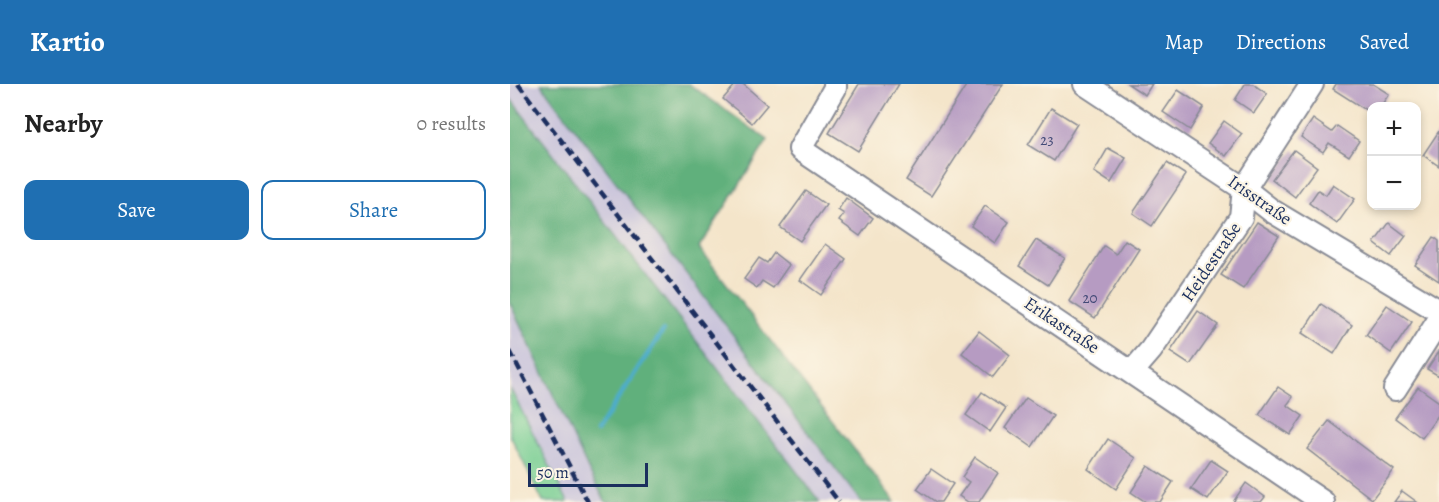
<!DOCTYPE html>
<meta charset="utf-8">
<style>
body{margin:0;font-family:Alegreya,serif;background:#f2f2f2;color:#222}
.controls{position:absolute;right:18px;top:18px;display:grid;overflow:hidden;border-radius:12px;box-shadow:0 3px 9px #0003}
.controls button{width:54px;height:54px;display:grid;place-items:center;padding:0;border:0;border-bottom:2px solid #e0e0e0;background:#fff;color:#222;font:30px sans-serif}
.scale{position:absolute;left:18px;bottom:15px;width:120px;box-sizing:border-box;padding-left:6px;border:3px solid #1b2f5e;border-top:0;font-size:16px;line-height:21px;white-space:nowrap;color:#1b2f5e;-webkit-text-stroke:4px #fcf5e5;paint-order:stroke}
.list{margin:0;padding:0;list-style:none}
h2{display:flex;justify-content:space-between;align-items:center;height:78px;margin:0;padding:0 24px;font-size:26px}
h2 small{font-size:20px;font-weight:400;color:#767676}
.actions{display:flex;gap:12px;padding:18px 24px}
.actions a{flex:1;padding:14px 0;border:2px solid #1f6fb2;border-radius:12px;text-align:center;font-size:21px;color:#1f6fb2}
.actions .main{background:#1f6fb2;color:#fff}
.map{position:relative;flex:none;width:929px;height:418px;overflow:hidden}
header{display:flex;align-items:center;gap:36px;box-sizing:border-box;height:84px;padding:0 30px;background:#1f6fb2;color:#fff}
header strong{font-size:28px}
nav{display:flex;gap:33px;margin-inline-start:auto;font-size:21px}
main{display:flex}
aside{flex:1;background:#fff}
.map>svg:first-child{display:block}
</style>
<header>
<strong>Kartio</strong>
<nav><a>Map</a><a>Directions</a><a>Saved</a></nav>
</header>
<main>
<aside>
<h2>Nearby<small>0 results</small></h2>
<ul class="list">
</ul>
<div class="actions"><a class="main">Save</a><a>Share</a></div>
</aside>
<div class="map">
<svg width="929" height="418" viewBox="0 0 929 418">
<rect width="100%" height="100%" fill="#fcf5e5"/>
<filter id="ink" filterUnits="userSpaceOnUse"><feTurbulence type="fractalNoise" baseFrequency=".0167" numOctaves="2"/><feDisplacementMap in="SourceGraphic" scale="12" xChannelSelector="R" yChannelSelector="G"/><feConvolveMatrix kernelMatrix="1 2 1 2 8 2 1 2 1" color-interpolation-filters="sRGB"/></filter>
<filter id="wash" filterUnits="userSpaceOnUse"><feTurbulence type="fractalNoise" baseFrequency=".008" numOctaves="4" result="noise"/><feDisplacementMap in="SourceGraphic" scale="24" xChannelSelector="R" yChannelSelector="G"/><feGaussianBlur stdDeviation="1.35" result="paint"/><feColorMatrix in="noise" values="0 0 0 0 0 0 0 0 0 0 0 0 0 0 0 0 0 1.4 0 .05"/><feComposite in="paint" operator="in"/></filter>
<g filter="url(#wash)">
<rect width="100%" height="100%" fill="#f4e5ca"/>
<!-- industrial -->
<g fill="#c5c0da">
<path d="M0 0H31L351 418H310L0 14Z"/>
<path d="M0 219 79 387 96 418H58L0 304Z"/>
</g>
<!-- green -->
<path fill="#76cd92" stroke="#487e78" stroke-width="1.5" d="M0 304 58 418H33L0 351Z"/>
<!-- forest -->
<g fill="#60b07c" stroke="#3e706d" stroke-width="1.5">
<path d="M31 0H179L258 56 189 164 385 418H351Z"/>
<path d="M0 14 310 418H96L79 387 0 219Z"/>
</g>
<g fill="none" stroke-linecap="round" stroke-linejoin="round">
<!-- stream -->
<path stroke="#4dadcc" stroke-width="4.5" d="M86 348 153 247"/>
</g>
<g id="blocks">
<!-- building -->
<g fill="#b69bc2">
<path d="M226 0H233L257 21 242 39 213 15Z"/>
<path d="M349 0H389L348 67 319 49Z"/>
<path d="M457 0H493L421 112 396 96Z"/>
<path d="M618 0H642L635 11Z"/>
<path d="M735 0H743L757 10 744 29 725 16Z"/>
<path d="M826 0H863L879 10 871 22H862V30L823 5Z"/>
<path d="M668 6 694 23 680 46 653 28Z"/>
<path d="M541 24 567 40 544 77 518 61Z"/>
<path d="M803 35 822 48 827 42 849 57 839 72 819 59 813 68 791 53Z"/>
<path d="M714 37 732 50 716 72 698 59Z"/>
<path d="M929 47V82L913 71Z"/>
<path d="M598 64 616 74 601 99 584 88Z"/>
<path d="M784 66 807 83 785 113 762 95Z"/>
<path d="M657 79 676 91 642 142 623 129Z"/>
<path d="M823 100 845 115 827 140 799 119 808 106 816 111Z"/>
<path d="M296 107 316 121 290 157 270 143Z"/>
<path d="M336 114 363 134 350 152 329 137 334 130 328 126Z"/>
<path d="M475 122 499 138 485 159 461 142Z"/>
<path d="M747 138 769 152 733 205 711 191Z"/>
<path d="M879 139 896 152 881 172 864 159Z"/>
<path d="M924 153 929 157V197L905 181Z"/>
<path d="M526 156 555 174 538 201 509 182Z"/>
<path d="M615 156 629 165 585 234 559 217 594 162 606 170Z"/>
<path d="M315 160 336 175 311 211 290 196Z"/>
<path d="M264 169 279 181 263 204 252 197 247 204 234 195 249 174 257 179Z"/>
<path d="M811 220 842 241 824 270 792 249Z"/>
<path d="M877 221 902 238 881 269 856 251Z"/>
<path d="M688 227 708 241 680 281 660 268Z"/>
<path d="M469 247 500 271 483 293 452 269Z"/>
<path d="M929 267V292L917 285Z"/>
<path d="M768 303 783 313 777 321 793 332 780 351 749 331Z"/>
<path d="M908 303 929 318V330L912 354 885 334Z"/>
<path d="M472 308 496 324 480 348 456 331Z"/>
<path d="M516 314 543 332 522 363 495 344Z"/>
<path d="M819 337 884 386 862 415 797 365Z"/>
<path d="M598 355 626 374 606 405 578 385Z"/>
<path d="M465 373 488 389 469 418H458L449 412 459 398 452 393Z"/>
<path d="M701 376 718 387 698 416 681 405Z"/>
<path d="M638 382 663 398 650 418H636L621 408Z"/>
<path d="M421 385 443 400 431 418H426L407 405Z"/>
<path d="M736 399 755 413 751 418H723Z"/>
<path d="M892 407 907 418H884Z"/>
</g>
</g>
</g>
<g filter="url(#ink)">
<use href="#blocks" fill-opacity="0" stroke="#888a94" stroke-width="1.5"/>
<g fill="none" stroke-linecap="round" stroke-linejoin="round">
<!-- minor casing -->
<g stroke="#888a94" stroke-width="26">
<g id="minor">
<path d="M325 0V4L290 65 813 418"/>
<path d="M575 0 734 105 762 127 929 227"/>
<path d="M622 288 641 266 731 133 734 105 802 0"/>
<path d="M885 305 929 236"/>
</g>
</g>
<!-- minor -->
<use href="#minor" stroke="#fff" stroke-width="22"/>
<!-- rail -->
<g stroke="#1b2f5e" stroke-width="4.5" stroke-dasharray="9 4.5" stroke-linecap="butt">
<path d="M8 0 329 418"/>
<path d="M0 267 78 418"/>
</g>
</g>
</g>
<g text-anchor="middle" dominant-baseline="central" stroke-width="4.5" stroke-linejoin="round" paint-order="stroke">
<!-- number labels -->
<g font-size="15" fill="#424a77">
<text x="537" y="56">23</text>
<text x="580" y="214">20</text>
</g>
<!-- street labels -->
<g font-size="18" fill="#1b2f5e" stroke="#fcf5e5">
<text transform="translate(750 116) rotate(35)">Irisstraße</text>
<text transform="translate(701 178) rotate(-56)">Heidestraße</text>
<text transform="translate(552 241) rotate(34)">Erikastraße</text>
</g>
</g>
</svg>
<div class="controls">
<button>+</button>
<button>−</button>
</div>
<div class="scale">50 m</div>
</div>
</main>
